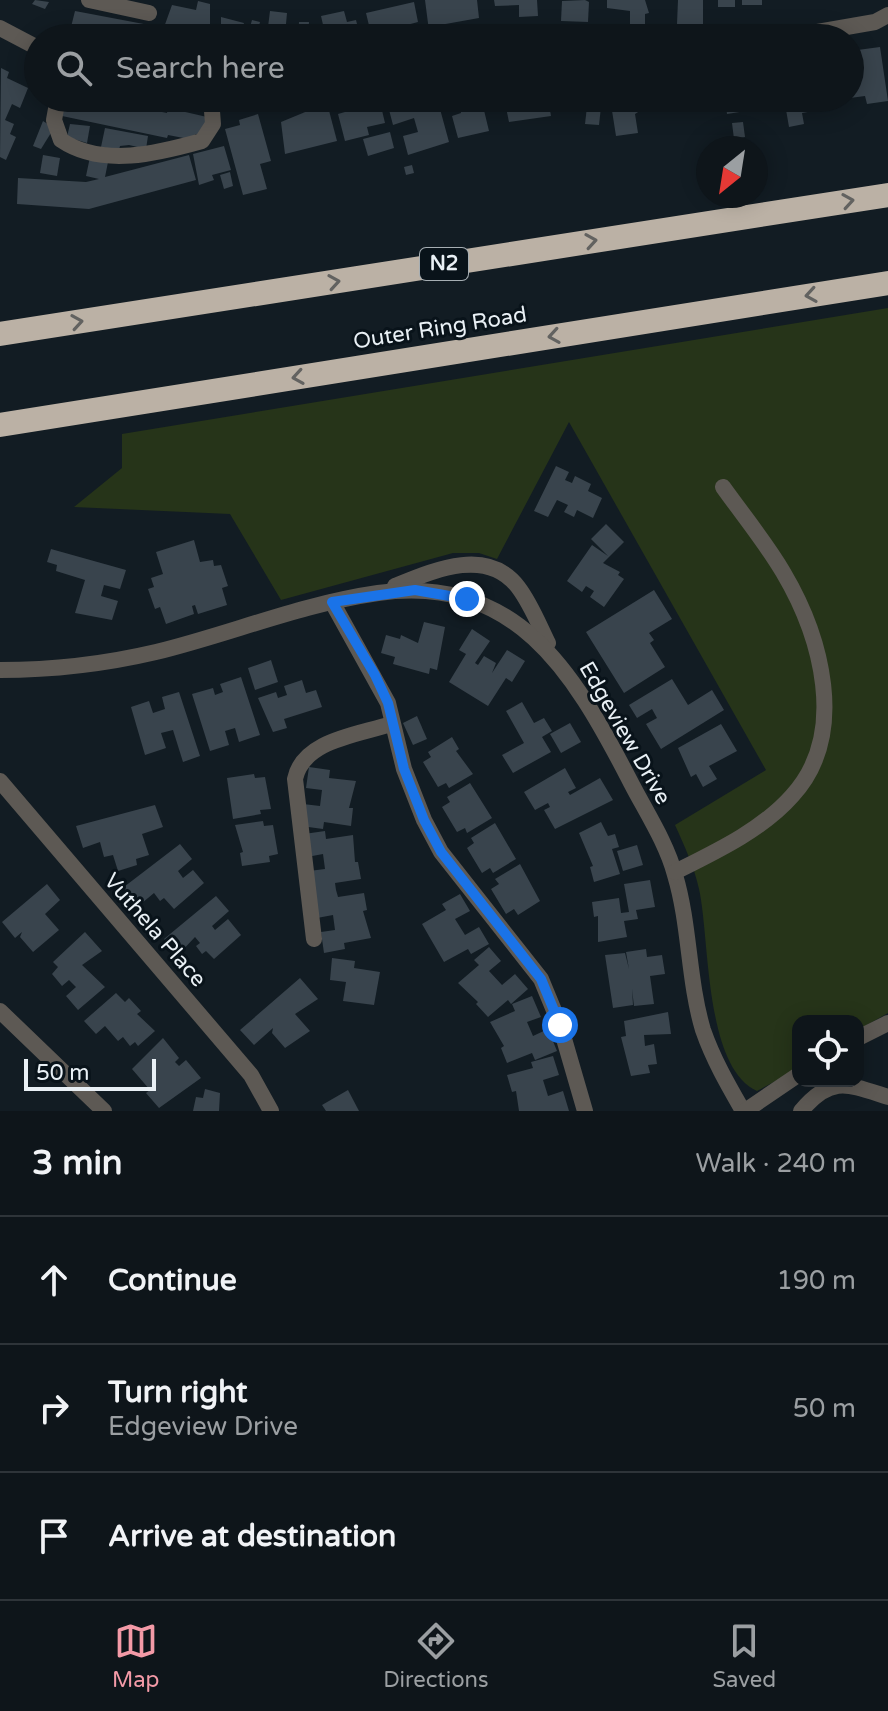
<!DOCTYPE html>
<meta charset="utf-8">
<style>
body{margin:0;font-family:"Varela Round",sans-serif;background:#171e23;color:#f1f3f6}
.controls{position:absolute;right:24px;bottom:24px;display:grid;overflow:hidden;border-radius:16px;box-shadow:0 4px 20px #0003}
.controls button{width:72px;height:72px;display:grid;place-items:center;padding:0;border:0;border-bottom:2px solid #2e3439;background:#0e151a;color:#f1f3f6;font:40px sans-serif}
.compass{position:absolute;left:696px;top:136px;width:72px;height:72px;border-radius:50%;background:#0e151a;box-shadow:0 4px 20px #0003;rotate:210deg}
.scale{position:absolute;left:24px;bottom:20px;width:132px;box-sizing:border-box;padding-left:8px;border:4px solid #e9f0f5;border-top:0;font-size:22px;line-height:28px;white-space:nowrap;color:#e9f0f5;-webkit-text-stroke:6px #09131a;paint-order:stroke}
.stop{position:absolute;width:24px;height:24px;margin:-18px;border:6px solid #1a73e8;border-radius:50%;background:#fff}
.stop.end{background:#1a73e8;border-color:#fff;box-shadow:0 2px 8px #0008}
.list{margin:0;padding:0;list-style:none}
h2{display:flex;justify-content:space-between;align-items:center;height:104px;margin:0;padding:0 32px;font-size:34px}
h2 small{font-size:26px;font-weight:400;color:#9b9fa2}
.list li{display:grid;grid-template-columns:52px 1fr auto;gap:24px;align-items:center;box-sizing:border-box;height:128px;padding:0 32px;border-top:2px solid #2e3439}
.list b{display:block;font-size:30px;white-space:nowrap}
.list p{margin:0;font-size:26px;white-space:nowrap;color:#9b9fa2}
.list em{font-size:26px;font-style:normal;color:#9b9fa2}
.icon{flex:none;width:44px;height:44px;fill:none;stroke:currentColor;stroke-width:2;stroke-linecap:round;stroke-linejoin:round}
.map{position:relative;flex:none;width:888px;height:1111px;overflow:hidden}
.search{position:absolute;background:#0e151a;box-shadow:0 4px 20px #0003;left:24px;right:24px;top:24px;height:88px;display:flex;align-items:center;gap:20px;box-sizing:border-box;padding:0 28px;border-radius:44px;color:#9b9fa2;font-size:30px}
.sheet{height:488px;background:#0e151a}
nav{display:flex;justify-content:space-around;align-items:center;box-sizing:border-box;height:112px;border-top:2px solid #2e3439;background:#0e151a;font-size:22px;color:#9b9fa2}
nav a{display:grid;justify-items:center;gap:4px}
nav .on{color:#f39aa7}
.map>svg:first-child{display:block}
</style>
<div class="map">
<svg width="888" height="1111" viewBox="0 0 888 1111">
<rect width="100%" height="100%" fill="#121c23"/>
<!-- green -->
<path fill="#263419" d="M888 308V1013L858 1030V1021H798V1069L757 1091C704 1067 710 938 699 889 694 866 684 845 675 825L766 770 569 422 497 559 479 553H453L281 600 230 514 74 507 122 468V434Z"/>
<!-- building -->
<g fill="#39444d">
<path d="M35 0 49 2 45 9 32 4Z"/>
<path d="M425 0H477L479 18 440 25V30L429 31Z"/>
<path d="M494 0H537L538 16 519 17V5L495 6Z"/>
<path d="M585 0 589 2 588 22 561 21 562 1Z"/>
<path d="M607 0H645L649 13 645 14V28H630V11L607 8Z"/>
<path d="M678 0H703V24H677Z"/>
<rect x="718" y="0" width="17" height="7"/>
<rect x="742" y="0" width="20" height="5"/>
<path d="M198 1 210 4V38H182L183 34 163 30 172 5 196 10Z"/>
<path d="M414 2 418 22 403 26 405 33 372 38 366 13Z"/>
<path d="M75 11 149 25 146 38H117L71 27Z"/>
<path d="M270 11 287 13 285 35 294 38 267 35Z"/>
<path d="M344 11 347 22 356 20 360 36 326 38 321 16Z"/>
<path d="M221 17 244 23 241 33 248 34 252 20 260 22 256 38H221Z"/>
<path d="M299 22H309L308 38H298Z"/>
<path d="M880 47 888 101 867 104 865 96 850 98V51Z"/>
<path d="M1 68 9 72 7 78 28 88 20 108 12 104 5 120 14 124 10 134 16 137 6 160 0 157Z"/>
<path d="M66 98 111 101 121 98 122 103 123 98H127L132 99 131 105 146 108 147 102 158 105 157 111 167 113 168 106 174 104 182 106 181 111 207 117 203 135 195 134 194 140 168 135 167 138 62 116Z"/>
<path d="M401 98H437L449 142 408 155 403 136 418 132 414 118 393 125 388 106 403 103Z"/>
<path d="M445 98H493L482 102 489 131 458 138 452 116 461 113 459 102 447 105Z"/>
<path d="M504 98H548L551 116 509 122Z"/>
<path d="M553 98H577L576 104 553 102Z"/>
<path d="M588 98H602L599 125 585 124Z"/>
<path d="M610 98H648L646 107 635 114 638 133 616 136Z"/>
<path d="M668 98H703L704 100 669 105Z"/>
<path d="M725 98H751L752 110 727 114Z"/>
<path d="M784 98H831V101L824 102 825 109 802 113 804 124 789 127Z"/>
<path d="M765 99 767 108 759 110 757 101Z"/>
<path d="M354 101 356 108 380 102 385 123 367 127 369 135 345 141 338 114 345 112 343 104Z"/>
<path d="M327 103 337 141 285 154 281 122Z"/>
<path d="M258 114 271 161 260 164 267 189 243 195 225 129 240 125 239 120Z"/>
<path d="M43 121 54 128 41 149 33 146Z"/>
<path d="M743 122 745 137 734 139 732 123Z"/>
<path d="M70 124 90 126 87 143 67 137Z"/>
<path d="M105 128 148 136 146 149 129 145 120 146 119 150 101 147Z"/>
<path d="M390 132 394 148 368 156 363 139Z"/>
<path d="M224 146 231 170 212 175 214 180 199 185 193 154Z"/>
<path d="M43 155 60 158 57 176 40 173Z"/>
<path d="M189 155 196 180 89 209 17 204 18 178 86 182 99 179 86 176 90 157 108 162 105 177Z"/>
<path d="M412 165 414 173 406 175 404 167Z"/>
<path d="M230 172 233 186 224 189 220 175Z"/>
<path d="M556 466 569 472 565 480 572 483 575 476 591 484 588 491 602 498 593 518 577 510 574 517 564 512 568 505 557 500 548 517 534 511Z"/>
<path d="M606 524 624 542 603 563 620 572 618 575 624 579 604 607 590 597 594 591 586 586 582 592 567 581 592 545 608 556 591 539Z"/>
<path d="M194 540 200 562 213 560 214 566 221 565 228 586 222 588 227 605 198 614 195 605 192 606 194 614 166 624 160 607 155 609 148 589 154 587 151 578 163 574 156 552Z"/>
<path d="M51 549 126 570 120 589 104 585 101 596 118 601 112 620 75 613 85 580 56 571 57 565 47 562Z"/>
<path d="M654 590 672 619 649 633 654 640 650 643 665 667 624 693 586 632Z"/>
<path d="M424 622 445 627 437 670 430 668 429 674 393 664 395 657 381 653 386 635 400 639 401 635 418 643Z"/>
<path d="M472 629 490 641 475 663 478 665 484 656 496 663 492 673 507 650 525 661 512 682 506 678 488 706 449 682 466 654 459 650Z"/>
<path d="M271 660 278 682 255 690 248 668Z"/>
<path d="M241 677 260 735 239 742 235 728 225 731 229 745 210 751 192 694 213 688 215 695 223 692 220 684Z"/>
<path d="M672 679 688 705 712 690 724 710 661 749 646 724 657 718 652 709 637 718 629 705Z"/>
<path d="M302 680 306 693 316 690 322 707 284 719 287 728 273 732 258 698 276 692 278 698 287 695 284 686Z"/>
<path d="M179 692 200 756 183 762 173 730 161 733 166 748 145 755 131 707 149 701 153 713 165 709 162 697Z"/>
<path d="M522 702 534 723 544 718 552 731 542 737 551 752 513 773 502 755 524 743 506 711Z"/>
<path d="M417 716 427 739 413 745 403 723Z"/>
<path d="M570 723 581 742 561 753 550 734Z"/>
<path d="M721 724 737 751 709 766 717 779 703 787 696 774 691 777 678 748Z"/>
<path d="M452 737 459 749 456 751 473 774 449 788 446 783 438 787 423 762 431 757 428 752Z"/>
<path d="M309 767 330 770 329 778 356 781 349 808H353L351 826 324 822 323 829 301 826 303 804 320 806 322 790 306 788Z"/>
<path d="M565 768 576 788 568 792 570 795 600 778 613 800 555 829 544 810 550 807 548 803 535 810 524 792Z"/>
<path d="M254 774 255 778 265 777 271 809 260 810 261 814 233 819 227 778Z"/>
<path d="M470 783 492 818 467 833 465 828 457 832 442 807 450 802 447 797Z"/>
<path d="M155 805 163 827 142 834 149 855 136 859 137 865 118 871 113 855 104 857 100 842 83 848 76 826Z"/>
<path d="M263 821 264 826 273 825 278 854 269 856 270 862 242 866 240 853 243 852 235 825Z"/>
<path d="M601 822 608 836 615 834 619 847 612 849 620 874 594 882 590 867 593 866 579 833Z"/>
<path d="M495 823 516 859 493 873 490 868 482 873 467 848 474 843 471 838Z"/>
<path d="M325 831 326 839 353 835 355 862H358L361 879 335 883 336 890 338 897 364 893 367 910 363 911 371 938 344 943 345 949 324 953 321 932 335 930 333 915 317 918 309 871 325 869 323 854 307 857 304 834Z"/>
<path d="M180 844 192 859 178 871 183 878 193 870 204 883 174 909 164 898 160 901 154 893 136 908 120 890Z"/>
<path d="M637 845 643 865 623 871 617 851Z"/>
<path d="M520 864 540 901 518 915 514 909 506 914 491 889 499 884 495 879Z"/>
<path d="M650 880 655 907 636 910 638 919 624 921 627 937 598 942V916L594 917 592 902 619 898 621 913 629 912 624 884Z"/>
<path d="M47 884 60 900 45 914 59 930 33 952 20 937 22 932 15 938 2 922Z"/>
<path d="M460 894 470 911 455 919 465 935 479 927 489 944 471 954 468 949 444 962 422 924 446 910 442 904Z"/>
<path d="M216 896 229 911 212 926 215 930 228 919 241 935 214 959 206 951 202 954 196 946 200 943 195 937 178 955 164 939Z"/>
<path d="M85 932 102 951 82 965 105 987 78 1010 66 996 76 987 69 980 62 986 52 974 58 967 53 962Z"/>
<path d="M489 947 501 961 489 971 502 985 515 974 528 989 511 1004 508 1000 488 1017 476 1004 478 1002 458 983 479 965 474 960Z"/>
<path d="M646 949 647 957 662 955 665 974 650 976 654 1004 634 1006 632 989 633 1005 613 1008 605 955 625 953 629 969 626 952Z"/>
<path d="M332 958 355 961 354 968 380 972 374 1005 343 1001 346 982 330 980Z"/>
<path d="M300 978 318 999 295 1014 310 1031 285 1048 272 1033 273 1028 254 1045 240 1030Z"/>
<path d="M116 993 125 1002 129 998 141 1011 137 1014 155 1031 138 1046 135 1042 130 1046 123 1037 118 1041 105 1026 96 1034 84 1021Z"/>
<path d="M532 996 541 1017 527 1022 533 1036 548 1029 557 1051 535 1060 532 1053 507 1063 501 1048 504 1046 490 1022 515 1011 512 1004Z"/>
<path d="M668 1012 671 1034 644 1035 645 1046 654 1044 657 1064 648 1065 650 1073 631 1076 621 1037 626 1036 624 1021Z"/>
<path d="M163 1038 179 1058 175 1062 179 1066 186 1060 201 1078 159 1108 146 1093 150 1090 132 1069Z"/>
<path d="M553 1056 559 1075 543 1080 548 1096 563 1091 569 1111H519L516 1091 512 1092 507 1075 533 1068 531 1062Z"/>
<path d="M205 1089 220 1093 219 1111H193L196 1097 203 1098Z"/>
<path d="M348 1090 359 1111H326L322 1105Z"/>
</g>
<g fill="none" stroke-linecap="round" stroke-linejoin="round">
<!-- minor -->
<g stroke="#5d5954" stroke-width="16">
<path d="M89 0 149 13"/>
<path d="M0 28 38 48"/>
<path d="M783 38 875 22 888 15"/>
<path d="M58 98 54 120 61 140C102 168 159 153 202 141L213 124 211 98"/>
<path d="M395 586C432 571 487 546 518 587 531 604 539 625 548 643"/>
<path d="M332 602 388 703 404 769 424 820 441 852 541 979 560 1025 585 1111"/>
<path d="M0 670C52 670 105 664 156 652 230 634 301 604 378 593 515 574 573 671 628 777 644 809 666 841 675 875 690 925 688 980 703 1030 713 1059 728 1085 743 1111"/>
<path d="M0 781 251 1075 271 1111"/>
<path d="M675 872C715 852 762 830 792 796 849 734 821 636 783 572 766 543 743 515 723 487"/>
<path d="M314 939 295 779C303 740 358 735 391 724"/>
<path d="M0 1011 104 1111"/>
<path d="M858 1038 888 1023"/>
<path d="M745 1111 798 1075"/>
<path d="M801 1111C831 1075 848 1084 888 1097"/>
</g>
<!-- motorway -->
<g stroke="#bbb1a5" stroke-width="24">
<path d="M0 334 888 195"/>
<path d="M0 425 888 283"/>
</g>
</g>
<!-- one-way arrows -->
<defs><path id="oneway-chevron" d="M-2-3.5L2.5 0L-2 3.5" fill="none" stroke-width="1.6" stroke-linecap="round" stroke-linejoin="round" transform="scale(2)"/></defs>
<g stroke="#626260">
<use href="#oneway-chevron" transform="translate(848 201) rotate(-9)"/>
<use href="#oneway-chevron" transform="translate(591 241) rotate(-9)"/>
<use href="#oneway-chevron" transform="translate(334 282) rotate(-9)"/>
<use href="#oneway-chevron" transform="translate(811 295) rotate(171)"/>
<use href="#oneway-chevron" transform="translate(77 322) rotate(-9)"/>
<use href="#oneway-chevron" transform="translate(554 336) rotate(171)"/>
<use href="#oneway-chevron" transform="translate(298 377) rotate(171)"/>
</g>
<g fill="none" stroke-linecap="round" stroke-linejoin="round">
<!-- route -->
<path stroke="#1a73e8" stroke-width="10" d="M467 599 415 590 332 602 375 675 388 703 404 769 424 820 441 852 541 979 560 1025"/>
</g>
<g text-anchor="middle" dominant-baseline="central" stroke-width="6" stroke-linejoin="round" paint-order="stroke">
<!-- shield labels -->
<rect fill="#09131a" stroke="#a6aeb3" stroke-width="2" x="420" y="248" width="48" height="32" rx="6"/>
<g font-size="20" font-weight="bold" fill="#e9f0f5">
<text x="444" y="264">N2</text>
</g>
<!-- street labels -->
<g font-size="22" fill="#e9f0f5" stroke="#09131a">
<text transform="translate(440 328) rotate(-9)">Outer Ring Road</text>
<text transform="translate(625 733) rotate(60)">Edgeview Drive</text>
<text transform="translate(155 930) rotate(49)">Vuthela Place</text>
</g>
</g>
</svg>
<div class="controls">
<button><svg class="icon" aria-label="locate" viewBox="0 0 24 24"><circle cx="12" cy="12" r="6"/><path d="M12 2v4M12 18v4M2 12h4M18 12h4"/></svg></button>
</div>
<svg class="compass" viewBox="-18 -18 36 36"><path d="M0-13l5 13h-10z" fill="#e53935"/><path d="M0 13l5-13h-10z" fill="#9b9fa2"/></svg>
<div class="scale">50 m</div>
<div class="stop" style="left:560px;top:1025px"></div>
<div class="stop end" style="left:467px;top:599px"></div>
<div class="search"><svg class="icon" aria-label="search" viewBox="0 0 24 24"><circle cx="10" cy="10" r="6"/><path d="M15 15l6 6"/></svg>Search here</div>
</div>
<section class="sheet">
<h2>3 min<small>Walk · 240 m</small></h2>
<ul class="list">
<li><svg class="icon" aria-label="ahead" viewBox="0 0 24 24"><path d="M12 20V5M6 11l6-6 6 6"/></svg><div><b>Continue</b></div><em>190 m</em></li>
<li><svg class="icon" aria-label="right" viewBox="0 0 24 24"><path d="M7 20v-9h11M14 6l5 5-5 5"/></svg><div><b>Turn right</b><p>Edgeview Drive</p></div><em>50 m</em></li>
<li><svg class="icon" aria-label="arrive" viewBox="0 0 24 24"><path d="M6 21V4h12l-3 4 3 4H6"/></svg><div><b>Arrive at destination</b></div></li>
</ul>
</section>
<nav>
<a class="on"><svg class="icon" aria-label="map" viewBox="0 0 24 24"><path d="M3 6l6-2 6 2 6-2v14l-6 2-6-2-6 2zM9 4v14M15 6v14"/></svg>Map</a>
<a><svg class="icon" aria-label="directions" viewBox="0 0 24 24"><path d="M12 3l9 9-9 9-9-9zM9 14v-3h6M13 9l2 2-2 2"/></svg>Directions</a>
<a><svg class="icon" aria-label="saved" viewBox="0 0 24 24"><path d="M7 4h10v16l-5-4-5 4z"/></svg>Saved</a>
</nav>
